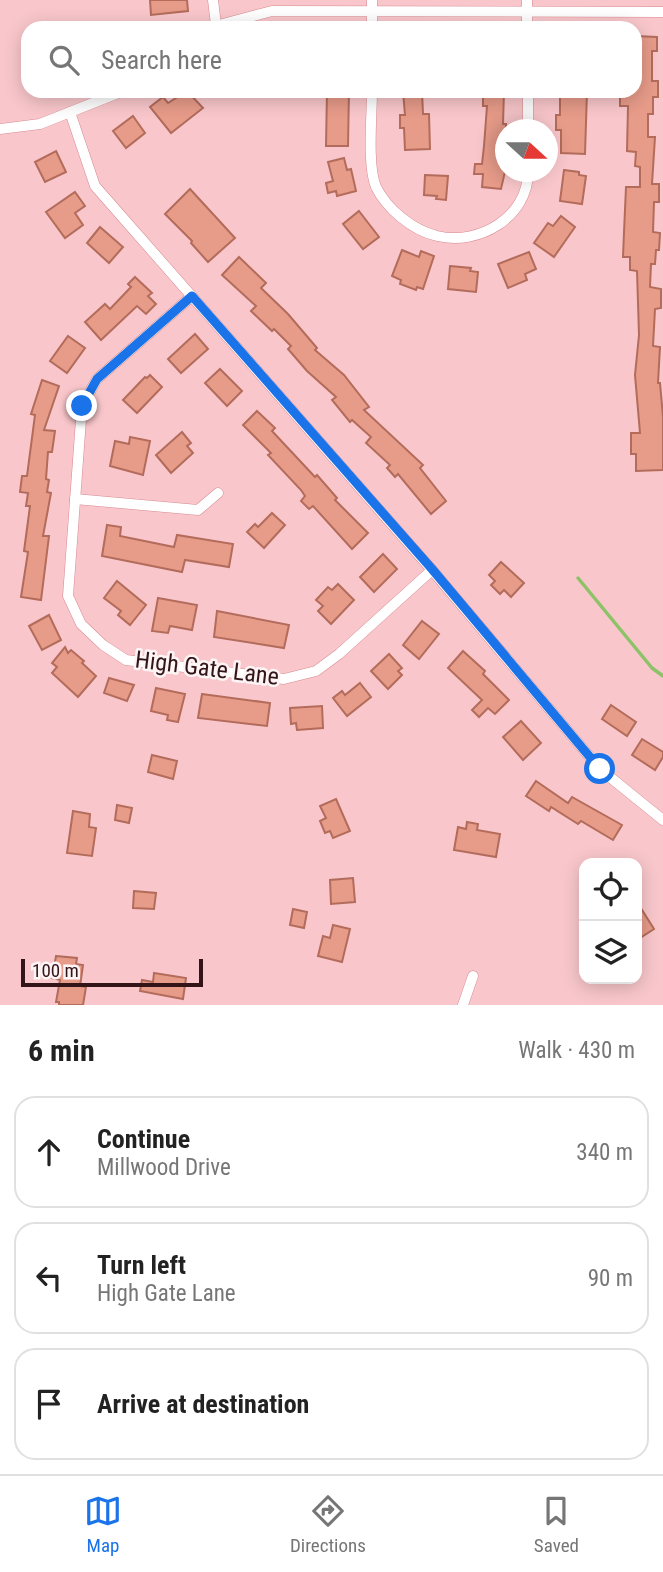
<!DOCTYPE html>
<meta charset="utf-8">
<style>
body{margin:0;font-family:"Roboto Condensed",sans-serif;background:#f6f6f6;color:#222}
.controls{position:absolute;right:21px;bottom:21px;display:grid;overflow:hidden;border-radius:14px;box-shadow:0 4px 18px #0003}
.controls button{width:63px;height:63px;display:grid;place-items:center;padding:0;border:0;border-bottom:2px solid #e0e0e0;background:#fff;color:#222;font:35px sans-serif}
.compass{position:absolute;left:495px;top:119px;width:63px;height:63px;border-radius:50%;background:#fff;box-shadow:0 4px 18px #0003;rotate:111deg}
.scale{position:absolute;left:21px;bottom:18px;width:182px;box-sizing:border-box;padding-left:7px;border:4px solid #331519;border-top:0;font-size:19px;line-height:24px;white-space:nowrap;color:#331519;-webkit-text-stroke:5px #fdf4f5;paint-order:stroke}
.stop{position:absolute;width:21px;height:21px;margin:-16px;border:5px solid #1a73e8;border-radius:50%;background:#fff}
.stop.end{background:#1a73e8;border-color:#fff;box-shadow:0 2px 7px #0008}
.list{margin:0;padding:0;list-style:none}
h2{display:flex;justify-content:space-between;align-items:center;height:91px;margin:0;padding:0 28px;font-size:30px}
h2 small{font-size:23px;font-weight:400;color:#767676}
.list li{display:grid;grid-template-columns:46px 1fr auto;gap:21px;align-items:center;box-sizing:border-box;height:112px;margin:0 14px 14px;padding:0 14px;border:2px solid #e0e0e0;border-radius:21px}
.list b{display:block;font-size:26px;white-space:nowrap}
.list p{margin:0;font-size:23px;white-space:nowrap;color:#767676}
.list em{font-size:23px;font-style:normal;color:#767676}
.icon{flex:none;width:38px;height:38px;fill:none;stroke:currentColor;stroke-width:2;stroke-linecap:round;stroke-linejoin:round}
.map{position:relative;flex:none;width:663px;height:1005px;overflow:hidden}
.search{position:absolute;background:#fff;box-shadow:0 4px 18px #0003;left:21px;right:21px;top:21px;height:77px;display:flex;align-items:center;gap:18px;box-sizing:border-box;padding:0 24px;border-radius:21px;color:#767676;font-size:26px}
.sheet{height:469px;background:#fff}
nav{display:flex;justify-content:space-around;align-items:center;box-sizing:border-box;height:98px;border-top:2px solid #e0e0e0;background:#fff;font-size:19px;color:#767676}
nav a{display:grid;justify-items:center;gap:4px}
nav .on{color:#1a73e8}
.map>svg:first-child{display:block}
</style>
<div class="map">
<svg width="663" height="1005" viewBox="0 0 663 1005">
<rect width="100%" height="100%" fill="#f9c7cb"/>
<g fill="none" stroke-linecap="round" stroke-linejoin="round">
<!-- stream -->
<path stroke="#8dc269" stroke-width="3.5" d="M578 578 652 668 663 676"/>
</g>
<!-- building -->
<g fill="#e79b89" stroke="#b36c5b" stroke-width="2">
<path d="M150 0H187L188 11 151 15Z"/>
<path d="M635 36 657 37V51H652V81H658V97H653V114H648V137H655L652 184H659V202H654L653 232 660 233 659 250H656L655 264H651L650 287 661 289V308L655 309 653 346 660 347 658 383H660L663 417V470L636 471V454H631V433H640L635 375 639 335 637 271 630 270V257H623L624 232 626 187H640V167L635 166 636 152 627 151 628 106H620V96H623V91H635Z"/>
<path d="M187 91 203 108 171 133 150 107 163 97 168 103Z"/>
<path d="M327 91H349L348 146H326Z"/>
<path d="M403 91H422L423 114H429L430 149 405 150 404 128H400V115H405Z"/>
<path d="M483 91H504L503 124H506V141L503 159 506 160V167L501 189 482 187 483 174H474L475 164H482L484 146 487 106H483Z"/>
<path d="M560 91H587L585 154 561 153V130H556V115H560Z"/>
<path d="M133 116 145 133 126 148 113 131Z"/>
<path d="M56 151 66 172 45 182 35 162Z"/>
<path d="M344 158 347 170 351 169 356 191 337 196 336 191 328 193 326 183 333 181 328 162Z"/>
<path d="M564 170 579 172V175L586 176 582 204 560 201Z"/>
<path d="M425 175 448 176 446 200 436 199 437 196 424 195Z"/>
<path d="M190 189 235 238 208 262 191 243 192 241 165 214Z"/>
<path d="M75 192 85 206 75 213 83 225 65 238 46 212Z"/>
<path d="M359 211 379 237 363 249 343 224Z"/>
<path d="M561 216 575 227 554 257 534 243 548 223 553 226Z"/>
<path d="M100 227 123 247 109 263 87 243Z"/>
<path d="M402 250 419 257 421 251 434 256 423 289 417 287 416 290 400 284 401 280 392 276Z"/>
<path d="M529 252 536 269 525 274 527 280 508 288 498 264Z"/>
<path d="M239 257 266 283 261 288 288 314 317 348 315 350 344 375 369 407 364 410 423 465 420 468 446 501 431 514 398 474 395 477 387 468 390 465 366 443 371 437 352 420 350 422 332 400 336 397 307 371 288 349 291 346 274 329 272 331 251 311 256 306 222 275Z"/>
<path d="M450 266 471 268 470 271 478 272 476 292 448 289Z"/>
<path d="M135 277 152 293 148 296 156 304 146 314 137 306 101 340 85 322 105 304 110 309 131 287 128 284Z"/>
<path d="M195 334 208 349 181 373 168 359Z"/>
<path d="M68 336 85 348 67 373 50 361Z"/>
<path d="M220 369 242 391 227 406 205 383Z"/>
<path d="M150 375 162 387 137 413 123 400 145 377 147 378Z"/>
<path d="M42 380 59 386 44 430 55 431 52 452H48L46 479 49 480 47 492 51 493 43 536H49L41 600 21 597 28 552 24 551 30 506H26L28 493 20 492 22 476H27L35 415 31 414Z"/>
<path d="M257 411 275 428 272 431 315 477 317 475 337 498 335 500 368 533 352 549 313 506 309 509 301 501 305 496 301 490 268 455 271 453 243 425Z"/>
<path d="M182 432 191 443 187 446 193 453 171 473 156 455Z"/>
<path d="M130 437 150 441 143 475 110 466 115 441 129 444Z"/>
<path d="M272 513 285 525 264 548 247 532 255 524 258 527Z"/>
<path d="M107 525 121 527 120 536 174 547 177 535 233 544 229 567 185 560 182 572 102 556Z"/>
<path d="M383 554 397 569 374 592 360 577Z"/>
<path d="M501 562 524 583 511 597 504 590 500 594 491 585 495 581 489 575Z"/>
<path d="M117 581 146 605 130 625 118 615 121 611 104 598Z"/>
<path d="M338 584 354 600 331 624 318 611 323 606 316 600 328 587 332 590Z"/>
<path d="M158 598 197 605 192 630 170 626 168 633 152 631Z"/>
<path d="M217 611 289 625 284 648 214 637Z"/>
<path d="M49 615 61 640 42 650 29 626Z"/>
<path d="M422 621 439 634 419 659 403 645Z"/>
<path d="M65 647 68 653 71 650 84 661 82 663 96 676 78 697 52 673 57 667 52 663Z"/>
<path d="M463 651 485 671 483 674 509 700 495 714 488 708 479 717 472 710 482 700 448 668Z"/>
<path d="M389 654 402 668 398 671 402 675 388 689 371 671Z"/>
<path d="M109 678 134 685 127 701 104 693Z"/>
<path d="M360 683 371 697 347 716 333 698 342 691 345 695Z"/>
<path d="M156 688 185 694 178 722 167 720 168 715 151 711Z"/>
<path d="M202 694 270 703 267 726 198 718Z"/>
<path d="M611 705 636 722 627 736 602 719Z"/>
<path d="M322 706 323 728 297 730 296 723 291 724 290 708Z"/>
<path d="M521 721 541 743 523 760 503 737Z"/>
<path d="M642 739 663 752V757L655 770 632 755Z"/>
<path d="M152 755 177 761 173 779 148 772Z"/>
<path d="M536 781 568 803 572 797 622 825 613 840 581 821 578 824 551 807 549 811 526 796Z"/>
<path d="M336 799 350 831 333 838 330 831 325 833 320 821 326 818 320 806Z"/>
<path d="M117 805 132 808 129 823 115 820Z"/>
<path d="M73 811 90 814 89 827 96 828 92 856 67 853Z"/>
<path d="M467 822 478 824 477 830 500 834 496 857 454 850 458 827 466 829Z"/>
<path d="M353 878 355 902 331 904 330 880Z"/>
<path d="M134 891 156 893 154 909 133 908Z"/>
<path d="M637 902 654 929 637 940Z"/>
<path d="M293 909 307 912 304 928 290 925Z"/>
<path d="M333 925 350 929 342 962 318 956 323 936 330 938Z"/>
<path d="M56 956 77 958 76 964 83 965 80 986 86 987 83 1005H59V1002H56L60 980 52 978Z"/>
<path d="M154 973 186 978 183 999 140 991 142 980 153 982Z"/>
</g>
<g fill="none" stroke-linecap="round" stroke-linejoin="round">
<!-- minor casing -->
<g stroke="#d78990" stroke-width="11">
<g id="minor">
<path d="M213 0 216 25"/>
<path d="M527 0V28"/>
<path d="M208 28 272 11 663 12"/>
<path d="M372 28V0"/>
<path d="M372 91C372 115 367 166 376 187 387 209 412 230 437 236 479 246 528 217 528 172"/>
<path d="M528 91V130"/>
<path d="M70 112 95 186 432 570 600 769 663 820"/>
<path d="M0 129 40 124 123 91"/>
<path d="M192 296 97 379 82 406 68 596 81 624 103 645 126 660 284 679 316 671 339 654 432 570"/>
<path d="M75 499 198 510 218 493"/>
<path d="M463 1005 473 976"/>
</g>
</g>
<!-- minor -->
<use href="#minor" stroke="#fff" stroke-width="10"/>
</g>
<g fill="none" stroke-linecap="round" stroke-linejoin="round">
<!-- route -->
<path stroke="#1a73e8" stroke-width="9" d="M82 406 97 379 192 296 432 569 600 769"/>
</g>
<g text-anchor="middle" dominant-baseline="central" stroke-width="5" stroke-linejoin="round" paint-order="stroke">
<!-- street labels -->
<g font-size="24" fill="#331519" stroke="#fdf4f5">
<text transform="translate(207 668) rotate(7)">High Gate Lane</text>
</g>
</g>
</svg>
<div class="controls">
<button><svg class="icon" aria-label="locate" viewBox="0 0 24 24"><circle cx="12" cy="12" r="6"/><path d="M12 2v4M12 18v4M2 12h4M18 12h4"/></svg></button>
<button><svg class="icon" aria-label="layers" viewBox="0 0 24 24"><path d="M12 4l9 5-9 5-9-5zM3 14l9 5 9-5"/></svg></button>
</div>
<svg class="compass" viewBox="-18 -18 36 36"><path d="M0-13l5 13h-10z" fill="#e53935"/><path d="M0 13l5-13h-10z" fill="#767676"/></svg>
<div class="scale">100 m</div>
<div class="stop" style="left:600px;top:769px"></div>
<div class="stop end" style="left:82px;top:406px"></div>
<div class="search"><svg class="icon" aria-label="search" viewBox="0 0 24 24"><circle cx="10" cy="10" r="6"/><path d="M15 15l6 6"/></svg>Search here</div>
</div>
<section class="sheet">
<h2>6 min<small>Walk · 430 m</small></h2>
<ul class="list">
<li><svg class="icon" aria-label="ahead" viewBox="0 0 24 24"><path d="M12 20V5M6 11l6-6 6 6"/></svg><div><b>Continue</b><p>Millwood Drive</p></div><em>340 m</em></li>
<li><svg class="icon" aria-label="left" viewBox="0 0 24 24"><path d="M17 20v-9H6M10 6l-5 5 5 5"/></svg><div><b>Turn left</b><p>High Gate Lane</p></div><em>90 m</em></li>
<li><svg class="icon" aria-label="arrive" viewBox="0 0 24 24"><path d="M6 21V4h12l-3 4 3 4H6"/></svg><div><b>Arrive at destination</b></div></li>
</ul>
</section>
<nav>
<a class="on"><svg class="icon" aria-label="map" viewBox="0 0 24 24"><path d="M3 6l6-2 6 2 6-2v14l-6 2-6-2-6 2zM9 4v14M15 6v14"/></svg>Map</a>
<a><svg class="icon" aria-label="directions" viewBox="0 0 24 24"><path d="M12 3l9 9-9 9-9-9zM9 14v-3h6M13 9l2 2-2 2"/></svg>Directions</a>
<a><svg class="icon" aria-label="saved" viewBox="0 0 24 24"><path d="M7 4h10v16l-5-4-5 4z"/></svg>Saved</a>
</nav>
